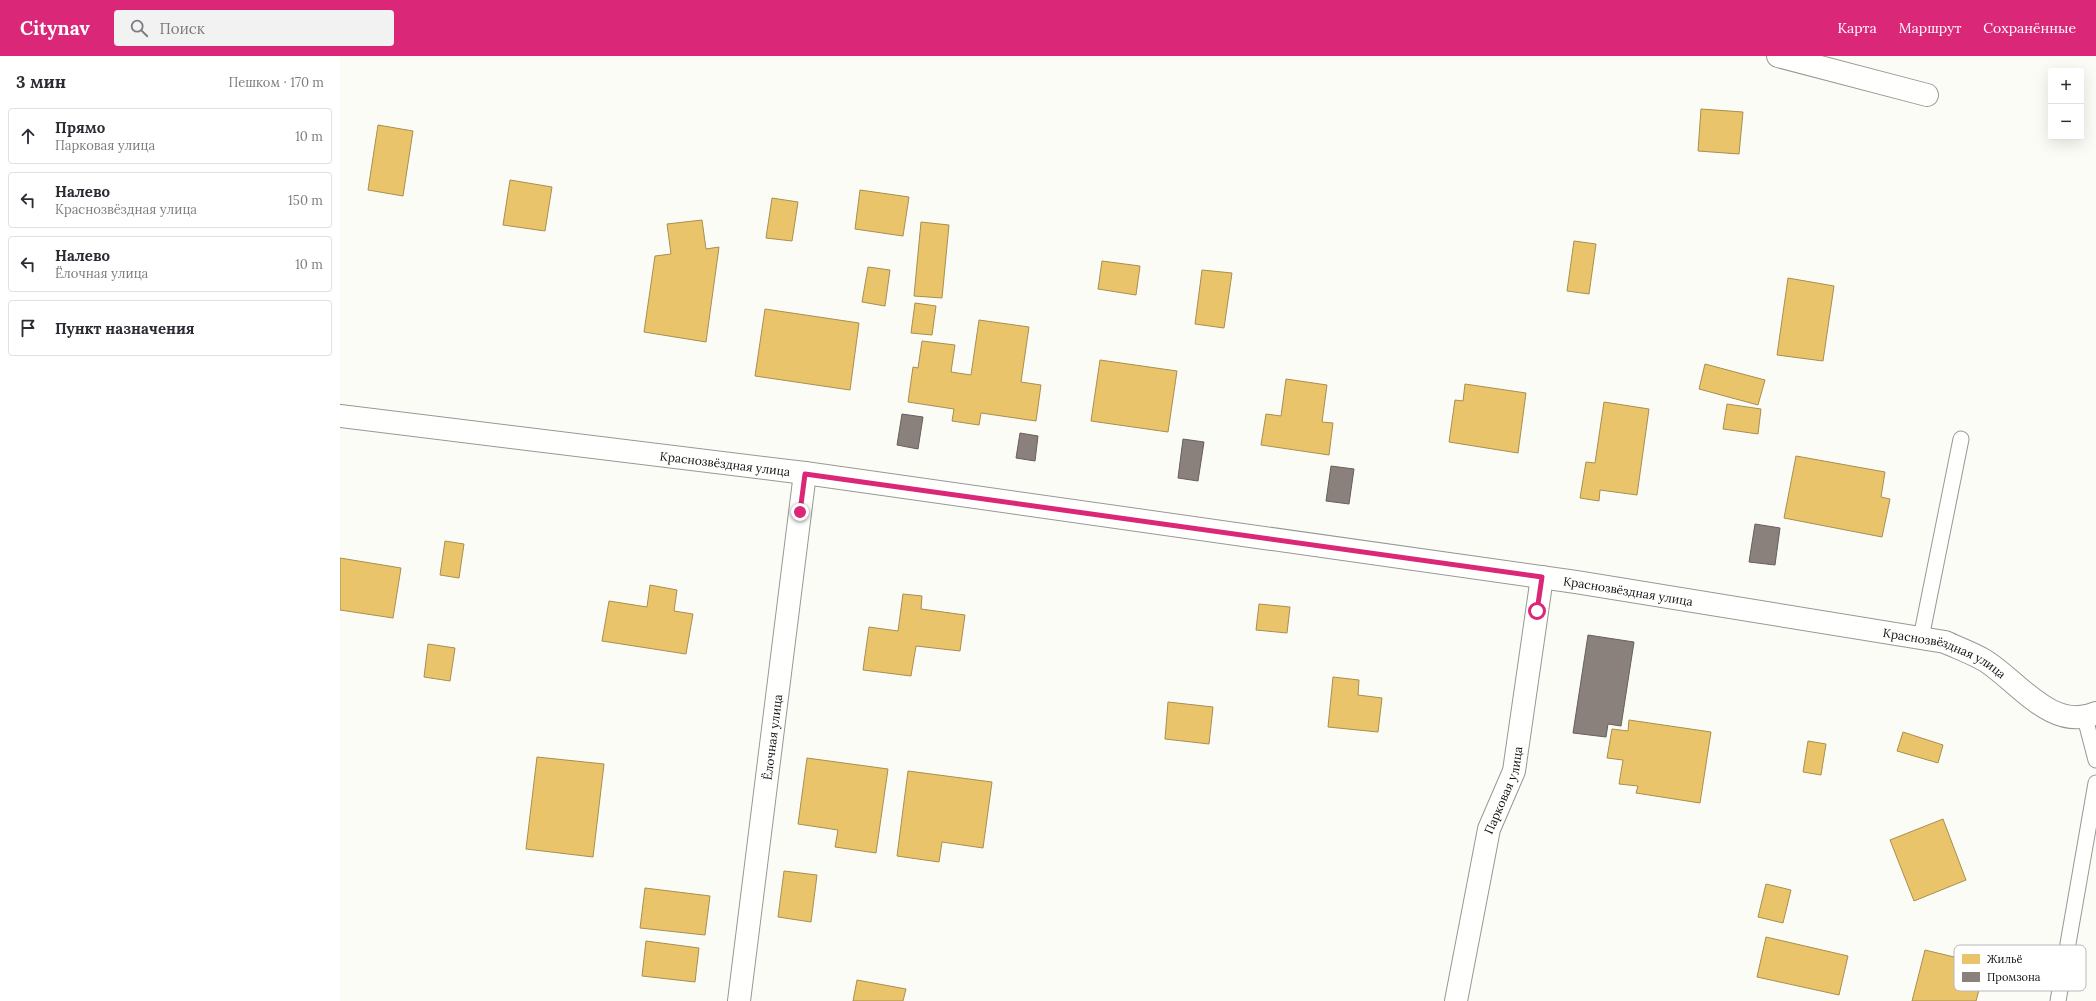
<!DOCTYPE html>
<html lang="ru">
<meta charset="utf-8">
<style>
body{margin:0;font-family:Lora,serif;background:#f2f2f3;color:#2b2b33}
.controls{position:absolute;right:12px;top:12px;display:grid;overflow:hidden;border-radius:4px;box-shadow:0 4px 16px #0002}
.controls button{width:36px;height:36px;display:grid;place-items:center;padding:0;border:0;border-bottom:1px solid #e1e1e2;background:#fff;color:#2b2b33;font:20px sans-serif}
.stop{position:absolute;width:12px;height:12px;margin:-9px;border:3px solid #db2777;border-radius:50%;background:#fff}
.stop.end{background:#db2777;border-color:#fff;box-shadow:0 1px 4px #0008}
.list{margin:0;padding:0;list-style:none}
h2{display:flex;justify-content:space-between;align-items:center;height:52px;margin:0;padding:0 16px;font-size:17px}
h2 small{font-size:13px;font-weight:400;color:#7c7c81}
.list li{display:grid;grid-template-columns:26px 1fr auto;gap:12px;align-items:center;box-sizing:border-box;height:56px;margin:0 8px 8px;padding:0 8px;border:1px solid #e1e1e2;border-radius:4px}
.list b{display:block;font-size:15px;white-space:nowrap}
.list p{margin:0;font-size:13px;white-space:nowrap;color:#7c7c81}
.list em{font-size:13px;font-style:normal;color:#7c7c81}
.icon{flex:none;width:22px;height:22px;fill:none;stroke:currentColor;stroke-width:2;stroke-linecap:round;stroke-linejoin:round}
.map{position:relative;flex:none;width:1756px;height:945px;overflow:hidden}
header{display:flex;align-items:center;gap:24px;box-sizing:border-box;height:56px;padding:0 20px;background:#db2777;color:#fff}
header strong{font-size:19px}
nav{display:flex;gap:22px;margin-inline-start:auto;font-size:14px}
.search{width:280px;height:36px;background:#f2f2f3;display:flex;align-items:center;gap:10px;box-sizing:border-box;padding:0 14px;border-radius:4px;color:#7c7c81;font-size:15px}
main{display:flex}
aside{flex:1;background:#fff}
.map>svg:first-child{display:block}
</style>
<header>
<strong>Citynav</strong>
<div class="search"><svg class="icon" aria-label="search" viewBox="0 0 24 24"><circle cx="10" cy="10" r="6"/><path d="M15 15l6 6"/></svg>Поиск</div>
<nav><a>Карта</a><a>Маршрут</a><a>Сохранённые</a></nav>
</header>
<main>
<aside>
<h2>3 мин<small>Пешком · 170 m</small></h2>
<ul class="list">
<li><svg class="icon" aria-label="ahead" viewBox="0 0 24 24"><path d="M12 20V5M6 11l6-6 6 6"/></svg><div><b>Прямо</b><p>Парковая улица</p></div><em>10 m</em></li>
<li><svg class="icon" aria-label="left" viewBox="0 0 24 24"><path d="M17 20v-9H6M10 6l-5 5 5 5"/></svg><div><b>Налево</b><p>Краснозвёздная улица</p></div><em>150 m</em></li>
<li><svg class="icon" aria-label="left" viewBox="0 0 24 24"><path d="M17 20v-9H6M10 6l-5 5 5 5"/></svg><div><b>Налево</b><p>Ёлочная улица</p></div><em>10 m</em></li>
<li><svg class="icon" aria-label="arrive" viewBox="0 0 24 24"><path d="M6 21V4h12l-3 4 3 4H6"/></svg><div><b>Пункт назначения</b></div></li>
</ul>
</aside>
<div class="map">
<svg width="1756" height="945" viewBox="0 0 1756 945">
<rect width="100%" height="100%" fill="#fcfcf7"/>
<!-- homes -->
<g fill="#e9c46a" stroke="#a88e4f">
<path d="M1361 53 1403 56 1399 98 1358 95Z"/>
<path d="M38 69 73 75 63 140 28 134Z"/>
<path d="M170 124 212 131 205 175 163 169Z"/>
<path d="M520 134 569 141 563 180 515 173Z"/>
<path d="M432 142 458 146 452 185 426 182Z"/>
<path d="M362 164 366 193 379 191 366 286 304 276 315 200 331 198 327 168Z"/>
<path d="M581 166 609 169 602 242 574 240Z"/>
<path d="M1234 185 1256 188 1249 238 1227 235Z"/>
<path d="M762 205 800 210 796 239 758 233Z"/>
<path d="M528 211 550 214 545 250 522 246Z"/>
<path d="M862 214 892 217 884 272 855 268Z"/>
<path d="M1448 222 1494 230 1483 305 1437 299Z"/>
<path d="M575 247 596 250 592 279 571 277Z"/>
<path d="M425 253 519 267 510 334 415 320Z"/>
<path d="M639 264 689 271 681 326 701 329 696 365 641 357 639 369 612 365 614 353 568 346 573 311 578 312 582 285 615 289 611 316 631 319Z"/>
<path d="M760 304 837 315 828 376 751 365Z"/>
<path d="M1365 308 1425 324 1418 349 1359 333Z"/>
<path d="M946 323 987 329 982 366 993 367 989 399 921 389 926 358 941 360Z"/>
<path d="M1125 328 1186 337 1178 397 1109 386 1115 344 1123 345Z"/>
<path d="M1264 346 1309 353 1297 439 1260 434 1259 445 1240 442 1246 406 1255 407Z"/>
<path d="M1387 348 1421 353 1418 378 1383 373Z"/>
<path d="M1456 400 1545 416 1541 441 1550 443 1542 481 1444 462Z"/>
<path d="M105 485 124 488 119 522 100 519Z"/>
<path d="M0 502 61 512 53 562 0 554Z"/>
<path d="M310 529 337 534 334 555 353 558 346 598 262 585 269 545 307 551Z"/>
<path d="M563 538 582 540 581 553 625 559 620 595 576 590 571 620 523 614 529 571 558 575Z"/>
<path d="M919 548 950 551 947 577 916 574Z"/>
<path d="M88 588 115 592 110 625 84 621Z"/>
<path d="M993 621 1019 624 1018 639 1042 642 1038 676 988 671Z"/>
<path d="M828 646 873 651 869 688 825 683Z"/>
<path d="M1289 664 1371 676 1360 747 1296 737 1298 730 1279 728 1283 704 1267 702 1272 673 1288 675Z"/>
<path d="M1563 676 1603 689 1598 707 1557 695Z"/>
<path d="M1468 685 1486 688 1481 719 1463 716Z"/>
<path d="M197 701 264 708 253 801 186 793Z"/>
<path d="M467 702 548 713 536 797 495 791 498 774 458 768Z"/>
<path d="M568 715 652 726 643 792 602 786 599 806 557 800Z"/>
<path d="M1603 763 1626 824 1574 845 1550 784Z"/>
<path d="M444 815 477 819 471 866 438 861Z"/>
<path d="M1426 828 1451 834 1443 867 1418 861Z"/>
<path d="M305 832 370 840 365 879 300 872Z"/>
<path d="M1426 881 1508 900 1499 939 1417 921Z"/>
<path d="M306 885 359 892 355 926 302 920Z"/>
<path d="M1585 894 1635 906 1630 927 1640 930 1636 945H1572Z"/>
<path d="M517 924 566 933 563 945H513Z"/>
</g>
<!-- industry -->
<g fill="#8a817c" stroke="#665f5c">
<path d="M562 358 583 361 578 393 557 389Z"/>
<path d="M680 377 698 380 695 405 676 402Z"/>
<path d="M843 383 864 386 858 425 838 422Z"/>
<path d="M991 410 1014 413 1009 448 986 445Z"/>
<path d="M1415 468 1440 472 1435 509 1409 506Z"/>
<path d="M1248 579 1294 586 1281 670 1268 668 1266 681 1233 677Z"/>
</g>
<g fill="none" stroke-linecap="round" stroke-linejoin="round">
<!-- lane casing -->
<g stroke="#979795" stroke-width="17">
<g id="lane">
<path d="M1581 582 1621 383"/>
<path d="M1745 662 1756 704"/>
<path d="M1718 945 1756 727"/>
</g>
</g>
<!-- street casing -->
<g stroke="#979795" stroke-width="24">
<g id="street">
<path d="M1438 0 1587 39"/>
<path id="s1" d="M0 360 465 417 1236 526 1605 586C1618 592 1632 597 1644 604 1676 623 1712 677 1756 657"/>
<path id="s2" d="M399 945 465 417"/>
<path id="s3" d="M1116 945 1149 773 1174 715 1202 521"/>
</g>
</g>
<!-- lane -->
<use href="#lane" stroke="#fffffe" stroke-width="15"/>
<!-- street -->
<use href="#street" stroke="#fffffe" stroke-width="22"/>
</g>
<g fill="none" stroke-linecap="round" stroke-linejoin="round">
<!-- route -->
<path stroke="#db2777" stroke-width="5" d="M460 456 465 418 1202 521 1197 555"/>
</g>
<g text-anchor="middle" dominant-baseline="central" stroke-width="4" stroke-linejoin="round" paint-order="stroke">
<!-- street labels -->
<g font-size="12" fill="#111" stroke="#fff">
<text stroke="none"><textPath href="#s1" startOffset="388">Краснозвёздная улица</textPath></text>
<text stroke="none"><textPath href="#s1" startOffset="1300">Краснозвёздная улица</textPath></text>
<text stroke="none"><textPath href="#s1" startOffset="1624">Краснозвёздная улица</textPath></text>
<text stroke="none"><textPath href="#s2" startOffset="266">Ёлочная улица</textPath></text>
<text stroke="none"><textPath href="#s3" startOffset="217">Парковая улица</textPath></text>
</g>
</g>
<!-- legend -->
<rect x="1614" y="889" width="132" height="46" rx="6" fill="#fff" stroke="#b8b8b8" stroke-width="1"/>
<rect x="1622" y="898" width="18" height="10" fill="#e9c46a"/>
<rect x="1622" y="916" width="18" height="10" fill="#8a817c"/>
<g font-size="11" fill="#111">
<text x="1647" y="907">Жильё</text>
<text x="1647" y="925">Промзона</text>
</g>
</svg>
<div class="controls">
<button>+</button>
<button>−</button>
</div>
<div class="stop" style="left:1197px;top:555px"></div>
<div class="stop end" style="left:460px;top:456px"></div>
</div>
</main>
